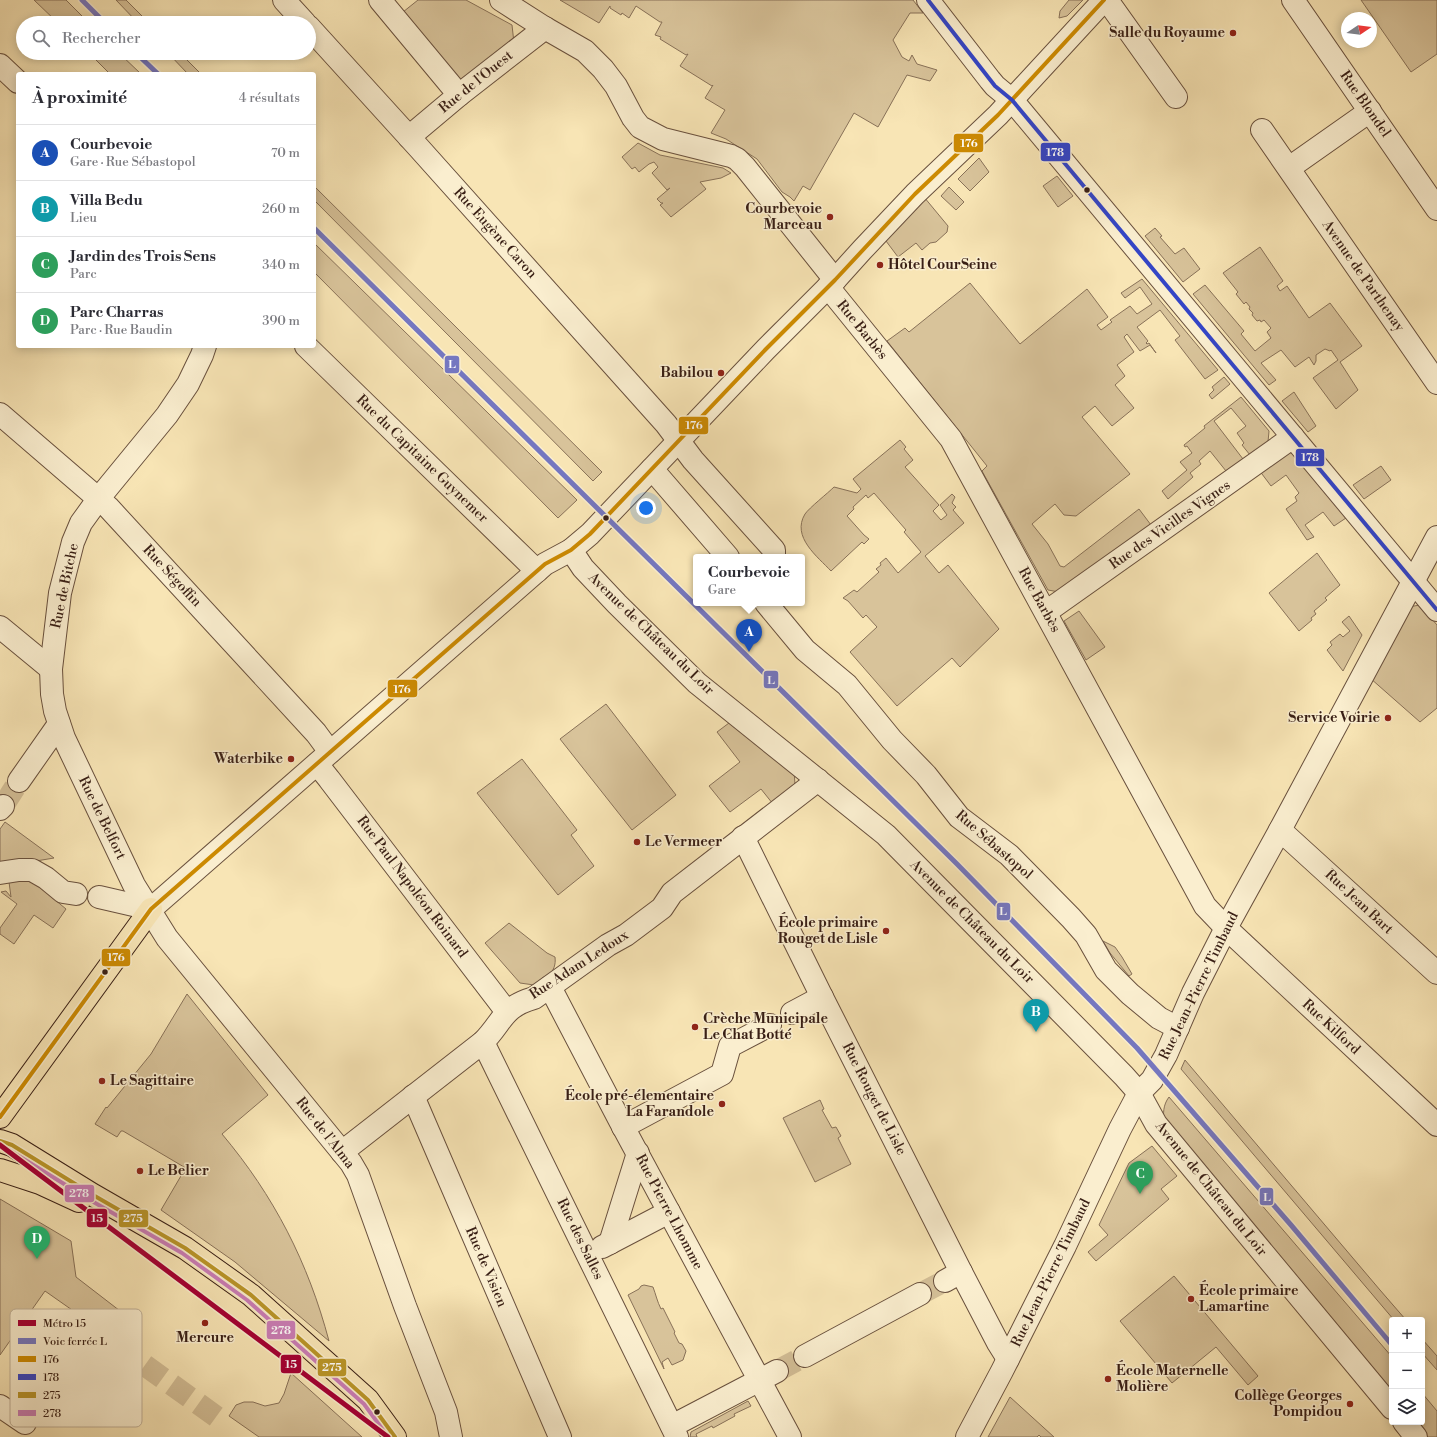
<!DOCTYPE html>
<html lang="fr">
<meta charset="utf-8">
<style>
body{margin:0;font-family:"Libre Bodoni",serif;background:#f7f7f7;color:#2b2b33}
.controls{position:absolute;right:12px;bottom:12px;display:grid;overflow:hidden;border-radius:4px;box-shadow:0 2px 10px #0003}
.controls button{width:36px;height:36px;display:grid;place-items:center;padding:0;border:0;border-bottom:1px solid #e1e1e2;background:#fff;color:#2b2b33;font:20px sans-serif}
.compass{position:absolute;left:1341px;top:12px;width:36px;height:36px;border-radius:50%;background:#fff;box-shadow:0 2px 10px #0003;rotate:77deg}
.you{position:absolute;left:646px;top:508px;width:14px;height:14px;margin:-10px;border:3px solid #fff;border-radius:50%;background:#1a73e8;box-shadow:0 0 0 6px #1a73e833}
.badge{display:grid;place-items:center;width:26px;height:26px;border-radius:50%;background:#2563eb;color:#fff;font-size:13px;font-weight:700}
.pin{position:absolute;translate:-50% -33px;filter:drop-shadow(0 1px 2px #0008)}
.pin::after{content:'';position:absolute;top:21px;width:14px;height:12px;background:inherit;clip-path:polygon(0 0,100% 0,50% 100%)}
.popup{position:absolute;left:693px;top:554px;width:112px;height:52px;box-sizing:border-box;display:grid;place-content:center;border-radius:4px;background:#fff;filter:drop-shadow(0 1px 3px #0005);font-size:13px;white-space:nowrap;color:#7c7c81}
.popup b{font-size:15px;color:#2b2b33}
.popup::after{content:'';position:absolute;left:50%;top:100%;margin-left:-8px;border:8px solid transparent;border-top-color:#fff}
.list{margin:0;padding:0;list-style:none}
h2{display:flex;justify-content:space-between;align-items:center;height:52px;margin:0;padding:0 16px;font-size:17px}
h2 small{font-size:13px;font-weight:400;color:#7c7c81}
.list li{display:grid;grid-template-columns:26px 1fr auto;gap:12px;align-items:center;box-sizing:border-box;height:56px;padding:0 16px;border-top:1px solid #e1e1e2}
.list b{display:block;font-size:15px;white-space:nowrap}
.list p{margin:0;font-size:13px;white-space:nowrap;color:#7c7c81}
.list em{font-size:13px;font-style:normal;color:#7c7c81}
.icon{flex:none;width:22px;height:22px;fill:none;stroke:currentColor;stroke-width:2;stroke-linecap:round;stroke-linejoin:round}
.map{position:relative;flex:none;width:1437px;height:1437px;overflow:hidden}
.search{position:absolute;background:#fff;box-shadow:0 2px 10px #0003;left:16px;top:16px;width:300px;height:44px;display:flex;align-items:center;gap:10px;box-sizing:border-box;padding:0 14px;border-radius:22px;color:#7c7c81;font-size:15px}
.panel{position:absolute;background:#fff;box-shadow:0 2px 10px #0003;left:16px;top:72px;width:300px;height:276px;border-radius:4px}
.map>svg:first-child{display:block}
</style>
<div class="map">
<svg width="1437" height="1437" viewBox="0 0 1437 1437">
<rect width="100%" height="100%" fill="#f8e5b5"/>
<filter id="stains"><feTurbulence type="fractalNoise" baseFrequency=".005" numOctaves="4"/><feColorMatrix values="0 0 0 0 .2 0 0 0 0 .09 0 0 0 0 .02 0 0 0 .5 -.17"/></filter>
<radialGradient id="worn" r=".72"><stop offset=".6" stop-color="#630" stop-opacity="0"/><stop offset="1" stop-color="#630" stop-opacity=".3"/></radialGradient>
<!-- green -->
<g fill="#d8c39a" stroke="#887158">
<path d="M34 0H66L89 23H58Z"/>
<path d="M116 0H126L149 23H138Z"/>
<path d="M418 0H466L512 25 514 43 457 88 398 16Z"/>
<path d="M560 0H913L923 13H910L893 40 902 57 909 61 912 55 917 64 937 70 930 81 907 75 878 127 854 113 810 190 803 186 794 201 790 197 782 192 757 159 726 139 711 133 725 110 705 98 713 85 712 86 680 66 688 54 686 55 660 39 661 37 655 35 662 22H660L636 6 629 18 622 13 621 15 610 8V6L599 23Z"/>
<path d="M1069 0H1083L1067 16 1059 18 1060 11Z"/>
<path d="M1361 0H1437V54L1411 72Z"/>
<path d="M89 53H119L141 74H110Z"/>
<path d="M168 53H180L201 74H188Z"/>
<path d="M638 143 660 155 723 168 731 173 721 178 700 182 706 189 671 217 660 205 663 203H661L657 199 670 188 667 190 652 173 658 167 654 162 649 164 639 172 635 167 632 169 622 157Z"/>
<path d="M979 158 989 172 970 191 958 179Z"/>
<path d="M1057 176 1073 196 1058 207 1043 186Z"/>
<path d="M314 186 602 472 593 481 314 200Z"/>
<path d="M949 187 964 202 956 210 941 196Z"/>
<path d="M924 197 948 226 947 232 936 242 930 243 922 250 916 243 898 257 886 241Z"/>
<path d="M1155 228 1162 236 1160 237 1175 254 1184 248 1200 269 1183 282 1145 236Z"/>
<path d="M314 243 577 500 558 518 314 272Z"/>
<path d="M1260 247 1283 281 1277 286 1280 291 1287 286 1309 318 1330 303 1362 346 1340 362 1358 390 1336 409 1313 378 1338 360 1331 350 1330 351 1325 349 1316 355V361L1314 365 1309 357 1295 367 1281 350 1261 363 1276 380 1269 385 1193 294 1205 285 1244 331 1241 334 1255 351 1271 338 1267 332 1271 328 1264 320 1261 322 1260 320 1257 321 1252 315 1253 313 1249 309 1250 307 1246 302 1244 304 1236 294 1238 292 1223 273Z"/>
<path d="M1142 279 1218 370 1205 379 1175 340 1180 336 1160 310 1137 327 1148 341 1146 343 1147 344 1149 343 1156 353 1150 345 1140 351 1127 334 1124 337 1134 352 1117 365 1125 376 1115 385 1134 408 1112 426 1095 406 1082 417 1130 474 1076 516 1064 515 1055 504 1032 524 1048 544 1060 566 1064 567 1139 509 1151 525 1059 592 1048 590 982 471 987 466 887 341 905 328 909 332 970 283 1020 344 1087 289 1108 317 1097 325 1101 330 1112 322 1110 320 1130 306 1137 314 1152 304 1140 287 1125 298 1121 293Z"/>
<path d="M1224 377 1230 384 1212 399 1209 395 1214 390 1212 387Z"/>
<path d="M1294 392 1316 426 1308 432 1282 401Z"/>
<path d="M1241 397 1269 431 1268 442 1250 455 1242 445 1244 443 1237 433 1246 426 1231 408 1214 421 1243 459 1226 471 1210 451 1199 461 1201 464 1190 473 1193 477 1168 499 1162 491 1187 470 1180 462 1192 453 1187 446 1185 447 1184 445 1205 428 1204 426Z"/>
<path d="M900 440 906 447 904 449 913 460 905 467 939 505 933 511 941 520 947 515 940 505 952 494 955 497 952 503 956 507 953 510 964 523 925 556 939 573 948 565 999 629 960 667 952 658 897 706 850 652 877 627 866 615 863 618 848 601 843 598 854 590 857 592 879 572 876 569 881 565 880 563 886 558 898 573 921 552 904 532 906 530 874 493 868 498 866 495 853 507 854 509 847 516 864 535 869 539 864 544 862 542 831 571C818 557 791 537 805 514 809 508 828 493 834 487L857 493 861 489 853 479Z"/>
<path d="M1287 452 1297 454 1346 518 1334 526 1323 512 1305 525 1314 537 1307 540 1286 509 1297 501 1295 497 1299 493 1286 475 1271 486 1259 470Z"/>
<path d="M1381 466 1391 480 1364 499 1353 485Z"/>
<path d="M1317 553 1340 585 1325 598 1327 600 1314 611 1316 614 1311 618 1312 620 1299 631 1269 593Z"/>
<path d="M1420 605 1437 625V708L1420 722 1370 678 1408 607Z"/>
<path d="M1079 611 1105 647 1086 660 1064 621Z"/>
<path d="M1349 616 1362 635 1343 671 1327 650 1332 645 1330 642 1340 634 1343 637 1350 631 1342 622Z"/>
<path d="M606 704 676 795 632 830 560 739Z"/>
<path d="M729 723 794 770 795 785 773 804 761 789 730 812 709 786 740 762 717 732Z"/>
<path d="M522 759 577 830 571 835 594 866 558 895 477 793Z"/>
<path d="M5 822 54 858 0 867V829Z"/>
<path d="M32 878 48 894 66 909 53 928 34 915 14 944 0 934V928L17 904 1 892 6 891 11 897 9 882Z"/>
<path d="M509 923 547 953 555 957C557 973 545 978 534 985L520 983 485 943Z"/>
<path d="M1103 941 1115 947 1122 957 1132 974 1129 976 1110 953Z"/>
<path d="M187 994 268 1095 222 1134C274 1196 308 1262 329 1341L235 1262 161 1210 185 1169 184 1167 123 1131H121L117 1137 95 1124 106 1107 107 1108 151 1054Z"/>
<path d="M1185 1060 1380 1290 1406 1320H1394L1181 1069Z"/>
<path d="M1169 1097 1392 1357V1399L1164 1124C1163 1113 1163 1105 1169 1097Z"/>
<path d="M820 1100 824 1109 822 1110 832 1128 836 1127 841 1136 838 1138 851 1164 815 1182 783 1118Z"/>
<path d="M1152 1146 1177 1176 1161 1189 1169 1199 1096 1261 1088 1252 1108 1235 1099 1225 1129 1163Z"/>
<path d="M0 1199 71 1241 76 1277 124 1314 112 1338 45 1291 0 1355Z"/>
<path d="M1174 1276 1258 1376 1248 1385 1216 1347 1172 1383 1120 1321Z"/>
<path d="M644 1285 653 1287C656 1295 657 1301 661 1309L663 1308 675 1332 674 1333 679 1343 682 1344 686 1351 683 1360 672 1365 668 1358 662 1362 664 1369 628 1295 639 1289 641 1286Z"/>
<path d="M1422 1339 1437 1356V1370L1422 1353Z"/>
<path d="M291 1373 362 1437H259L229 1416 236 1405 244 1402H253L265 1406 279 1403 284 1394Z"/>
<path d="M1422 1393 1437 1411V1437H1423L1411 1422H1422Z"/>
<path d="M1010 1397 1054 1437H1041L1039 1435 1037 1437H988Z"/>
<path d="M748 1401 751 1406 734 1414 735 1416 713 1428 712 1426 696 1434 697 1437H690L691 1432Z"/>
</g>
<g fill="none" stroke-linecap="round" stroke-linejoin="round">
<!-- minor-tunnel -->
<g stroke="#d2bd95" stroke-width="22" stroke-dasharray="22 11" stroke-linecap="butt">
<path d="M3 806 19 781"/>
<path d="M920 1294 945 1281"/>
<path d="M118 1346 221 1420"/>
<path d="M777 1371 805 1356"/>
</g>
<!-- minor casing -->
<g stroke="#69503d" stroke-width="24">
<g id="minor">
<path d="M284 0 305 23"/>
<path d="M380 0 459 95"/>
<path d="M501 0 545 28 585 51 603 69 616 86 633 118 640 127 663 139 731 156 737 159 745 167 835 280"/>
<path d="M928 0 990 80 995 86 1012 100 1437 610"/>
<path d="M1107 0 1176 97"/>
<path d="M1293 0 1437 209"/>
<path d="M309 27 419 148 666 424 693 460 774 550V557"/>
<path d="M0 65 18 82"/>
<path d="M1262 130 1437 383"/>
<path d="M409 137 459 95 545 28"/>
<path d="M1289 168 1370 111"/>
<path d="M828 287 951 439 1205 906 1226 928 1437 1125"/>
<path d="M205 346 202 355 188 384 167 415 99 498 81 523 73 542 60 593 51 669 52 694 55 711 64 738 134 885 167 938 351 1163 358 1175 405 1306 446 1412 451 1437"/>
<path d="M306 346 537 571"/>
<path d="M0 414 108 507 316 733 330 752"/>
<path d="M652 469 728 557"/>
<path d="M571 550 583 568 617 604 697 683 886 835 1124 1076 1139 1093 1156 1124 1392 1408"/>
<path d="M766 603 805 650 847 685 892 740 926 775 959 817 1009 855 1071 918 1086 935 1106 970 1130 994 1159 1018 1178 1028"/>
<path d="M1046 612 1293 437"/>
<path d="M0 627 51 669"/>
<path d="M317 764 329 779 507 1012"/>
<path d="M19 781 59 724"/>
<path d="M0 809 3 806"/>
<path d="M1280 830 1437 973"/>
<path d="M743 837 822 997 961 1272 998 1343 1008 1359"/>
<path d="M0 873 19 870H32L46 878 63 892 76 894"/>
<path d="M99 897 151 909"/>
<path d="M151 909 545 564 571 550 590 534 766 349 835 280 862 250 915 194 998 115 1104 0"/>
<path d="M550 987 620 1121 790 1437"/>
<path d="M792 1013 822 997"/>
<path d="M483 1042 677 1437"/>
<path d="M413 1096 560 1437"/>
<path d="M623 1127 722 1074 730 1046 770 1025"/>
<path d="M342 1152 483 1042C503 1022 502 1007 534 998L608 945 626 935 662 908 672 893 818 780"/>
<path d="M610 1243 638 1153"/>
<path d="M602 1247 669 1212"/>
<path d="M945 1281 961 1272"/>
<path d="M805 1356 920 1294"/>
<path d="M0 1406 25 1423"/>
<path d="M1404 1422 1416 1437"/>
<path d="M672 1426 777 1371"/>
<path d="M967 1437 1002 1371 1065 1246 1120 1129 1139 1093 1152 1080 1166 1055 1193 993 1226 928 1280 830 1437 537"/>
</g>
</g>
<!-- major casing -->
<g stroke="#391f15" stroke-width="24">
<g id="major">
<path d="M0 1117 151 909"/>
<path d="M0 1141 12 1145 93 1195 185 1248 251 1295 368 1400 395 1437"/>
<path d="M0 1170 40 1183 79 1201"/>
</g>
</g>
<!-- minor -->
<use href="#minor" stroke="#faeecf" stroke-width="22"/>
<!-- major -->
<use href="#major" stroke="#f8e5b5" stroke-width="22"/>
<!-- bus-1 casing -->
<g stroke="#faeecf" stroke-width="7">
<path id="bus-1" d="M0 1117 151 909 545 564 571 550 590 534 766 349 835 280 915 194 998 115 1104 0"/>
</g>
<!-- bus-2 casing -->
<g stroke="#faeecf" stroke-width="7">
<path id="bus-2" d="M928 0 995 86 1012 100 1437 610"/>
</g>
<!-- bus-3 casing -->
<g stroke="#faeecf" stroke-width="7">
<path id="bus-3" d="M0 1141 12 1145 93 1195 185 1248 251 1295 368 1400 395 1437"/>
</g>
<!-- bus-4 casing -->
<g stroke="#faeecf" stroke-width="7">
<path id="bus-4" d="M0 1147 9 1150 90 1200 182 1253 247 1300 364 1404 388 1437"/>
</g>
<!-- bus-1 -->
<use href="#bus-1" stroke="#cc8a02" stroke-width="4"/>
<!-- bus-2 -->
<use href="#bus-2" stroke="#3445c6" stroke-width="4"/>
<!-- bus-3 -->
<use href="#bus-3" stroke="#ba9629" stroke-width="4"/>
<!-- bus-4 -->
<use href="#bus-4" stroke="#ca7db6" stroke-width="4"/>
<!-- rail-1 casing -->
<g stroke="#faeecf" stroke-width="8">
<g id="rail-1">
<path d="M82 0 105 23"/>
<path d="M136 53 158 74"/>
<path d="M314 228 957 864 1137 1048 1291 1225 1392 1345"/>
</g>
</g>
<!-- rail-1 -->
<use href="#rail-1" stroke="#7577c0" stroke-width="5"/>
<!-- metro-1 casing -->
<g stroke="#faeecf" stroke-width="8">
<path id="metro-1" d="M0 1145 388 1437"/>
</g>
<!-- metro-1 -->
<use href="#metro-1" stroke="#a50034" stroke-width="5"/>
</g>
<!-- markers -->
<g fill="#8f2418" stroke="#faeecf" stroke-width="1.5">
<circle cx="1233" cy="33" r="4"/>
<circle cx="830" cy="217" r="4"/>
<circle cx="880" cy="265" r="4"/>
<circle cx="721" cy="373" r="4"/>
<circle cx="1388" cy="718" r="4"/>
<circle cx="291" cy="759" r="4"/>
<circle cx="637" cy="842" r="4"/>
<circle cx="886" cy="931" r="4"/>
<circle cx="695" cy="1027" r="4"/>
<circle cx="102" cy="1081" r="4"/>
<circle cx="722" cy="1104" r="4"/>
<circle cx="140" cy="1171" r="4"/>
<circle cx="1191" cy="1299" r="4"/>
<circle cx="205" cy="1323" r="4"/>
<circle cx="1108" cy="1379" r="4"/>
<circle cx="1350" cy="1404" r="4"/>
</g>
<g fill="#391f15" stroke="#faeecf" stroke-width="1.5">
<circle cx="1087" cy="190" r="3.5"/>
<circle cx="606" cy="518" r="3.5"/>
<circle cx="105" cy="972" r="3.5"/>
<circle cx="377" cy="1412" r="3.5"/>
</g>
<g text-anchor="middle" dominant-baseline="central" stroke-width="3" stroke-linejoin="round" paint-order="stroke">
<!-- poi labels -->
<g font-size="14" font-weight="bold" fill="#391f15" stroke="#faeecf" text-anchor="end">
<text x="1225" y="33">Salle du Royaume</text>
<text x="822" y="209">Courbevoie<tspan x="822" dy="16">Marceau</tspan></text>
<text x="888" y="265" text-anchor="start">Hôtel CourSeine</text>
<text x="713" y="373">Babilou</text>
<text x="1380" y="718">Service Voirie</text>
<text x="283" y="759">Waterbike</text>
<text x="645" y="842" text-anchor="start">Le Vermeer</text>
<text x="878" y="923">École primaire<tspan x="878" dy="16">Rouget de Lisle</tspan></text>
<text x="703" y="1019" text-anchor="start">Crèche Municipale<tspan x="703" dy="16">Le Chat Botté</tspan></text>
<text x="110" y="1081" text-anchor="start">Le Sagittaire</text>
<text x="714" y="1096">École pré-élementaire<tspan x="714" dy="16">La Farandole</tspan></text>
<text x="148" y="1171" text-anchor="start">Le Belier</text>
<text x="1199" y="1291" text-anchor="start">École primaire<tspan x="1199" dy="16">Lamartine</tspan></text>
<text x="205" y="1338" text-anchor="middle">Mercure</text>
<text x="1116" y="1371" text-anchor="start">École Maternelle<tspan x="1116" dy="16">Molière</tspan></text>
<text x="1342" y="1396">Collège Georges<tspan x="1342" dy="16">Pompidou</tspan></text>
</g>
<!-- street labels -->
<g font-size="14" fill="#391f15" stroke="#faeecf">
<text transform="translate(476 82) rotate(-39)">Rue de l'Ouest</text>
<text transform="translate(1365 104) rotate(55)">Rue Blondel</text>
<text transform="translate(495 233) rotate(48)">Rue Eugène Caron</text>
<text transform="translate(1363 276) rotate(55)">Avenue de Parthenay</text>
<text transform="translate(862 330) rotate(51)">Rue Barbès</text>
<text transform="translate(422 459) rotate(44)">Rue du Capitaine Guynemer</text>
<text transform="translate(1170 525) rotate(-35)">Rue des Vieilles Vignes</text>
<text transform="translate(172 576) rotate(47)">Rue Ségoffin</text>
<text transform="translate(65 586) rotate(-78)">Rue de Bitche</text>
<text transform="translate(1039 600) rotate(61)">Rue Barbès</text>
<text transform="translate(651 634) rotate(44)">Avenue de Château du Loir</text>
<text transform="translate(102 818) rotate(64)">Rue de Belfort</text>
<text transform="translate(994 845) rotate(41)">Rue Sébastopol</text>
<text transform="translate(412 887) rotate(53)">Rue Paul Napoléon Roinard</text>
<text transform="translate(1359 902) rotate(43)">Rue Jean Bart</text>
<text transform="translate(972 922) rotate(45)">Avenue de Château du Loir</text>
<text transform="translate(579 965) rotate(-33)">Rue Adam Ledoux</text>
<text transform="translate(1199 986) rotate(-64)">Rue Jean-Pierre Timbaud</text>
<text transform="translate(1331 1027) rotate(43)">Rue Kilford</text>
<text transform="translate(874 1099) rotate(63)">Rue Rouget de Lisle</text>
<text transform="translate(325 1133) rotate(52)">Rue de l'Alma</text>
<text transform="translate(1211 1189) rotate(51)">Avenue de Château du Loir</text>
<text transform="translate(669 1212) rotate(62)">Rue Pierre Lhomme</text>
<text transform="translate(580 1239) rotate(64)">Rue des Salles</text>
<text transform="translate(486 1267) rotate(67)">Rue de Visien</text>
<text transform="translate(1051 1273) rotate(-64)">Rue Jean-Pierre Timbaud</text>
</g>
</g>
<!-- legend -->
<rect x="10" y="1309" width="132" height="118" rx="6" fill="#faeecf" stroke="#c0b097" stroke-width="1"/>
<rect x="18" y="1320" width="18" height="6" fill="#a50034"/>
<rect x="18" y="1338" width="18" height="6" fill="#7577c0"/>
<rect x="18" y="1356" width="18" height="6" fill="#cc8a02"/>
<rect x="18" y="1374" width="18" height="6" fill="#3445c6"/>
<rect x="18" y="1392" width="18" height="6" fill="#ba9629"/>
<rect x="18" y="1410" width="18" height="6" fill="#ca7db6"/>
<g font-size="11" fill="#391f15">
<text x="43" y="1327">Métro 15</text>
<text x="43" y="1345">Voie ferrée L</text>
<text x="43" y="1363">176</text>
<text x="43" y="1381">178</text>
<text x="43" y="1399">275</text>
<text x="43" y="1417">278</text>
</g>
<g stroke="#faeecf" stroke-width="1.5">
<rect x="953" y="133" width="31" height="20" rx="4" fill="#cc8a02"/>
<rect x="1040" y="142" width="31" height="20" rx="4" fill="#3445c6"/>
<rect x="444" y="355" width="16" height="19" rx="4" fill="#7577c0"/>
<rect x="678" y="416" width="31" height="19" rx="4" fill="#cc8a02"/>
<rect x="1295" y="448" width="30" height="19" rx="4" fill="#3445c6"/>
<rect x="763" y="670" width="16" height="19" rx="4" fill="#7577c0"/>
<rect x="387" y="679" width="31" height="19" rx="4" fill="#cc8a02"/>
<rect x="996" y="902" width="15" height="19" rx="4" fill="#7577c0"/>
<rect x="101" y="948" width="30" height="19" rx="4" fill="#cc8a02"/>
<rect x="64" y="1184" width="31" height="19" rx="4" fill="#ca7db6"/>
<rect x="1259" y="1187" width="15" height="19" rx="4" fill="#7577c0"/>
<rect x="86" y="1208" width="22" height="20" rx="4" fill="#a50034"/>
<rect x="118" y="1209" width="31" height="19" rx="4" fill="#ba9629"/>
<rect x="266" y="1320" width="30" height="20" rx="4" fill="#ca7db6"/>
<rect x="280" y="1354" width="22" height="20" rx="4" fill="#a50034"/>
<rect x="317" y="1358" width="30" height="19" rx="4" fill="#ba9629"/>
</g>
<g font-size="11" text-anchor="middle" font-weight="bold" fill="#fff">
<text x="969" y="147">176</text>
<text x="1055" y="156">178</text>
<text x="452" y="368">L</text>
<text x="694" y="429">176</text>
<text x="1310" y="461">178</text>
<text x="771" y="684">L</text>
<text x="402" y="693">176</text>
<text x="1003" y="915">L</text>
<text x="116" y="961">176</text>
<text x="79" y="1197">278</text>
<text x="1267" y="1201">L</text>
<text x="97" y="1222">15</text>
<text x="133" y="1222">275</text>
<text x="281" y="1334">278</text>
<text x="291" y="1368">15</text>
<text x="332" y="1371">275</text>
</g>
<rect width="100%" height="100%" filter="url(#stains)"/>
<rect width="100%" height="100%" fill="url(#worn)"/>
</svg>
<div class="controls">
<button>+</button>
<button>−</button>
<button><svg class="icon" aria-label="layers" viewBox="0 0 24 24"><path d="M12 4l9 5-9 5-9-5zM3 14l9 5 9-5"/></svg></button>
</div>
<svg class="compass" viewBox="-18 -18 36 36"><path d="M0-13l5 13h-10z" fill="#e53935"/><path d="M0 13l5-13h-10z" fill="#7c7c81"/></svg>
<div class="you"></div>
<div class="pin badge" style="left:749px;top:652px;background:#1a4fb4">A</div>
<div class="popup"><b>Courbevoie</b>Gare</div>
<div class="pin badge" style="left:1036px;top:1032px;background:#0f9aa8">B</div>
<div class="pin badge" style="left:1140px;top:1194px;background:#2e9e5b">C</div>
<div class="pin badge" style="left:37px;top:1259px;background:#2e9e5b">D</div>
<div class="search"><svg class="icon" aria-label="search" viewBox="0 0 24 24"><circle cx="10" cy="10" r="6"/><path d="M15 15l6 6"/></svg>Rechercher</div>
<section class="panel">
<h2>À proximité<small>4 résultats</small></h2>
<ul class="list">
<li><span class="badge" style="background:#1a4fb4">A</span><div><b>Courbevoie</b><p>Gare · Rue Sébastopol</p></div><em>70 m</em></li>
<li><span class="badge" style="background:#0f9aa8">B</span><div><b>Villa Bedu</b><p>Lieu</p></div><em>260 m</em></li>
<li><span class="badge" style="background:#2e9e5b">C</span><div><b>Jardin des Trois Sens</b><p>Parc</p></div><em>340 m</em></li>
<li><span class="badge" style="background:#2e9e5b">D</span><div><b>Parc Charras</b><p>Parc · Rue Baudin</p></div><em>390 m</em></li>
</ul>
</section>
</div>
